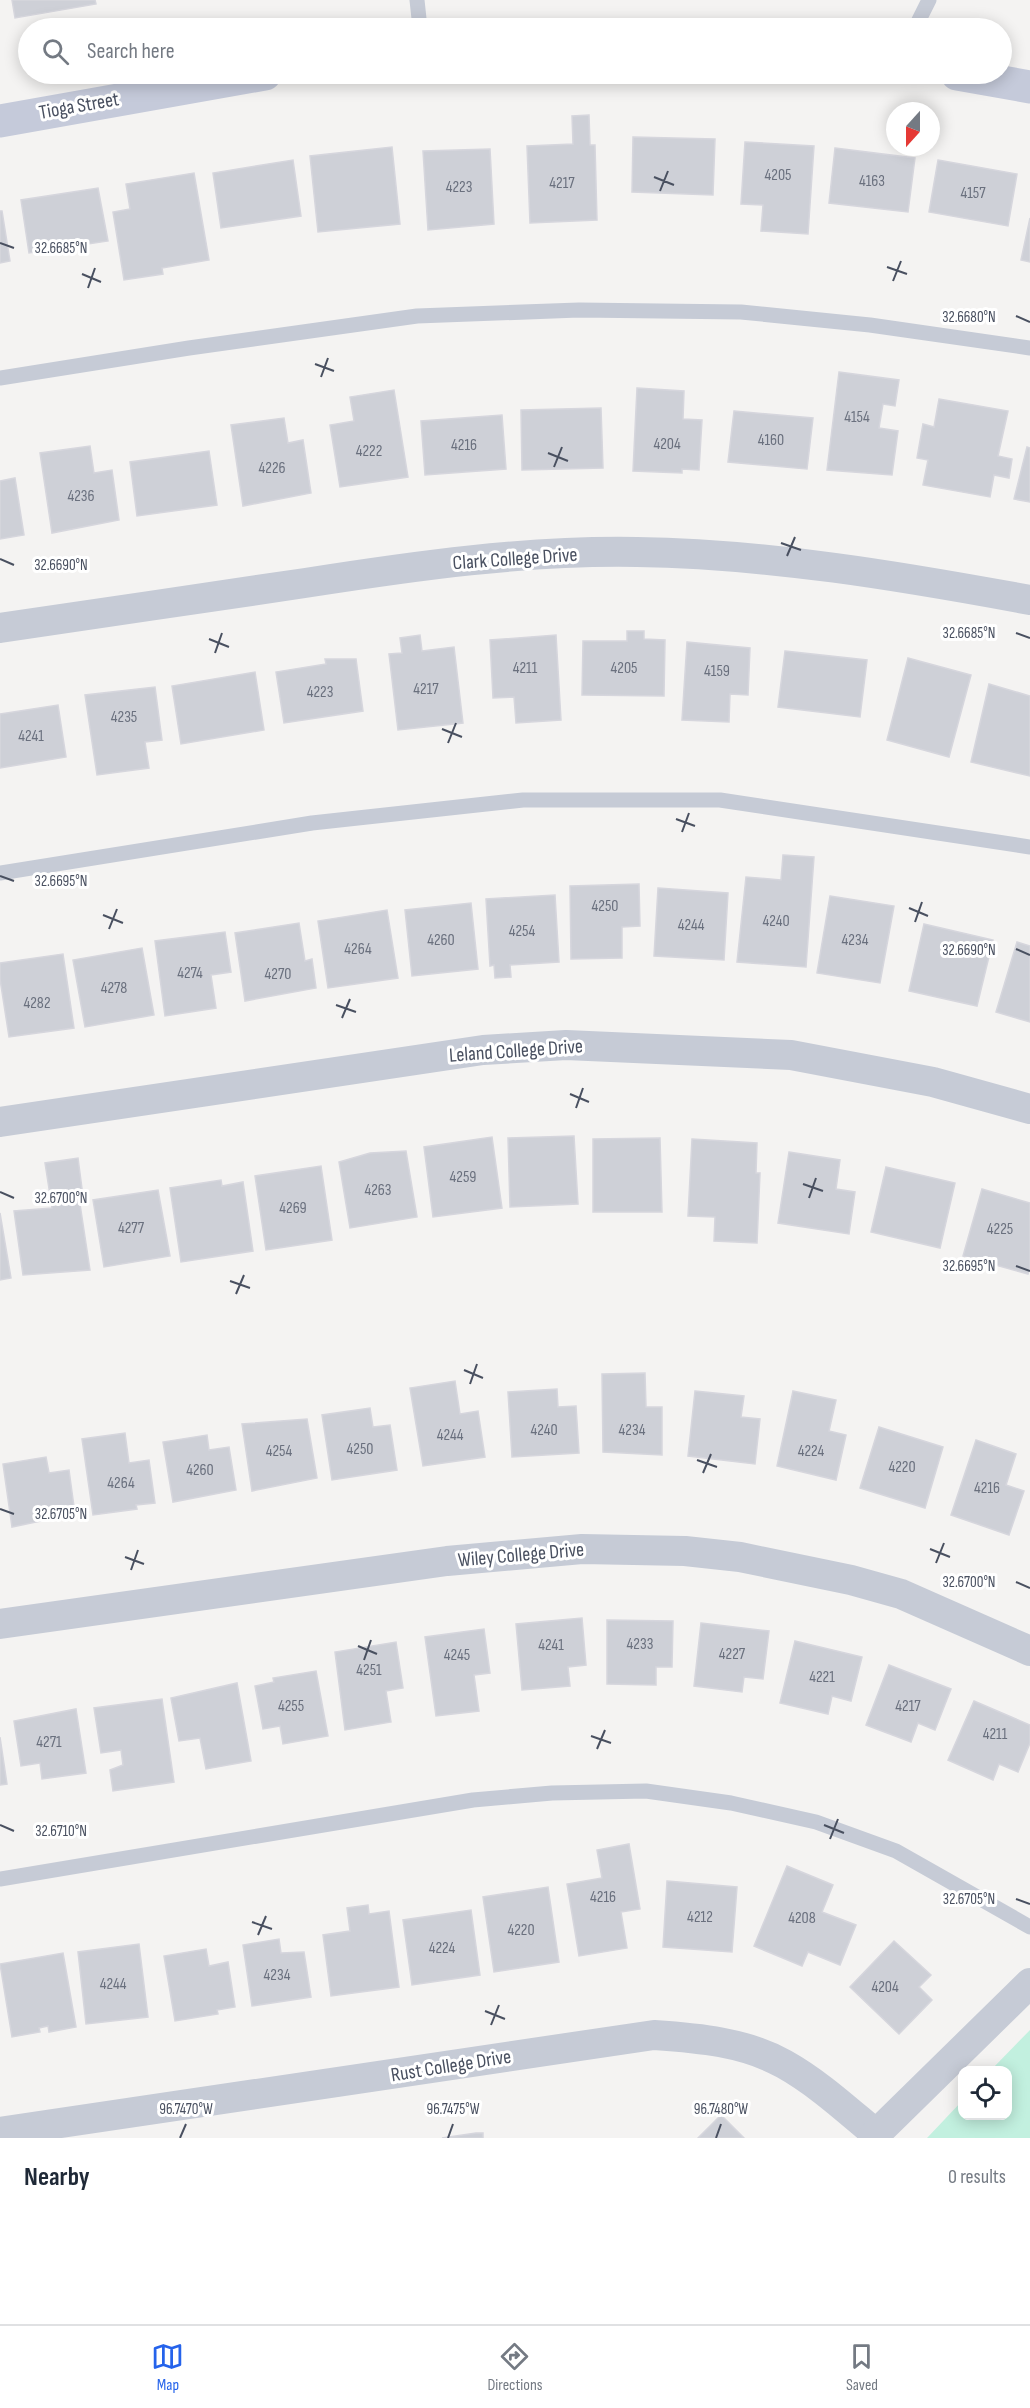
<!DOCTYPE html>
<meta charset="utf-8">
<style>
body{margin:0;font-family:"Sofia Sans Condensed",sans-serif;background:#f6f6f7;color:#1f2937}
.controls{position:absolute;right:18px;bottom:18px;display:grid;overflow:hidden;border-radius:12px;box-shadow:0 3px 15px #0003}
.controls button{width:54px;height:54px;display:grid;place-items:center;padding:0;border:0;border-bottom:2px solid #e0e1e3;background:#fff;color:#1f2937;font:30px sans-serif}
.compass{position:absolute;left:886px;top:102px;width:54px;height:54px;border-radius:50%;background:#fff;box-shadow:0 3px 15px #0003;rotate:201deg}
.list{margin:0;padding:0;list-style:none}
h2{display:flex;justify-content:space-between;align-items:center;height:78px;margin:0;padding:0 24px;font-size:26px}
h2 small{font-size:20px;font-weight:400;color:#747a83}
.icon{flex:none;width:33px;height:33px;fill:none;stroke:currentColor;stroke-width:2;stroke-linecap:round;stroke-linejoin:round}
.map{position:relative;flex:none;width:1030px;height:2138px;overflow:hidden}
.search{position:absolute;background:#fff;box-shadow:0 3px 15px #0003;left:18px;right:18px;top:18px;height:66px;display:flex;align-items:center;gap:15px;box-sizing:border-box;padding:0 21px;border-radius:33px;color:#747a83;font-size:22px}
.sheet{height:186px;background:#fff}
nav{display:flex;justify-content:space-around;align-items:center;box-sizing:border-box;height:84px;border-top:2px solid #e0e1e3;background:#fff;font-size:16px;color:#747a83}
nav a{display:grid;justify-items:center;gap:3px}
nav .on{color:#2563eb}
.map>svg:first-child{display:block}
</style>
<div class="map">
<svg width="1030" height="2138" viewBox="0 0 1030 2138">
<rect width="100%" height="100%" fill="#f4f3f2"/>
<!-- green -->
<path fill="#c2f0df" d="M1030 2030V2138H927L962 2101V2116H1008V2070H991Z"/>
<!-- building -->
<g fill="#ced0d7" stroke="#d6d6dd" stroke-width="1.5">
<path d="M12 0H95L96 4 15 18Z"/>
<path d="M589 115 590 145H595L597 220 530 223 527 146 573 144 572 116Z"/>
<path d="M633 137 715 139 713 195 632 192Z"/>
<path d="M745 142 814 146 808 234 761 231 763 205 741 204Z"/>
<path d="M392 147 400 224 318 232 310 156Z"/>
<path d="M835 148 915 158 908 212 829 203Z"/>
<path d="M490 149 494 224 428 230 423 151Z"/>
<path d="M293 160 301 216 221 228 213 173Z"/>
<path d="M938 160 1017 174 1008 226 929 212Z"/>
<path d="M194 173 209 260 162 268 163 274 124 280 113 212 130 209 126 184Z"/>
<path d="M98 188 108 241 29 253 21 200Z"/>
<path d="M0 211H2L10 261 0 263Z"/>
<path d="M1030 218V262L1021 260Z"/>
<path d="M839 372 899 380 895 406 883 404 879 428 898 431 892 475 827 470Z"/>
<path d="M637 388 684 391 683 419 702 420 699 470 682 469V473L633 471Z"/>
<path d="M394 390 408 477 340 487 330 425 354 421 350 397Z"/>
<path d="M939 399 1008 411 998 456 1012 459 1009 478 994 475 990 497 923 485 928 460 917 458 923 424 934 427Z"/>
<path d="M601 408 603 468 522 470 521 410Z"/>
<path d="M734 411 813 418 807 469 728 462Z"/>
<path d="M502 415 506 469 425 475 421 421Z"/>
<path d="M284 418 288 443 303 440 311 493 243 506 231 425Z"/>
<path d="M90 446 94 473 112 470 119 520 52 533 40 453Z"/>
<path d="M1027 447 1030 448V502L1014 499Z"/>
<path d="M209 451 217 505 137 516 130 462Z"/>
<path d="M15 478 24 535 0 539V481Z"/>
<path d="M627 631H644V639L665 640 664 696 582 695 583 641H627Z"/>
<path d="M420 635 422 651 454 647 463 723 398 730 389 654 402 653 400 638Z"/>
<path d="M556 635 561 720 516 723 514 697 493 698 490 640Z"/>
<path d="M687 642 750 648 748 695 730 694 729 722 682 720Z"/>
<path d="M785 651 867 660 860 717 778 707Z"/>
<path d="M908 658 971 675 949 757 887 740Z"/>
<path d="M325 659H356L363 711 284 723 276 672 326 664Z"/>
<path d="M255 672 264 730 181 744 172 686Z"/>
<path d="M989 684 1030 696V776L971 762Z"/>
<path d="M155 687 162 740 145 742 149 768 97 775 85 695Z"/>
<path d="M58 705 66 757 0 768V714Z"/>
<path d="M783 855 814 857 806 967 737 962 746 877 781 880Z"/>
<path d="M639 884 640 926 622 927V958L571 959 570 886Z"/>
<path d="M658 888 728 893 724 960 654 956Z"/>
<path d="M555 895 559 962 510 965 511 977 495 978 494 965 490 966 486 899Z"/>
<path d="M830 896 894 906 880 983 817 973Z"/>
<path d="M471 903 478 969 412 976 405 910Z"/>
<path d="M387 910 398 978 328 988 318 921Z"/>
<path d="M299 923 305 961 312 959 316 988 245 1001 235 933Z"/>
<path d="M924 924 993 940 977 1006 909 991Z"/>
<path d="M225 932 231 972 211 975 216 1008 165 1016 155 941Z"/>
<path d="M1017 942 1030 946V1022L996 1012Z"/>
<path d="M142 948 154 1015 85 1027 73 960Z"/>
<path d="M63 954 74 1028 9 1037 0 979V963Z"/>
<path d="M574 1136 578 1204 510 1207 508 1138Z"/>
<path d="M492 1137 502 1208 433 1217 424 1147Z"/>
<path d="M660 1138 662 1212H593V1139Z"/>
<path d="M692 1139 757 1143 756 1173H760L757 1243 714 1241 715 1217 688 1216Z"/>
<path d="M406 1151 417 1217 350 1228 339 1162 370 1153Z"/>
<path d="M789 1152 840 1160 836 1189 855 1192 849 1234 778 1223Z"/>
<path d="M78 1158 84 1204H80L90 1270 23 1275 14 1211 52 1208 45 1163Z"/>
<path d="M321 1166 332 1240 266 1250 255 1176Z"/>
<path d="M886 1167 955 1183 940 1248 871 1232Z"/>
<path d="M221 1180 222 1186 243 1182 253 1251 181 1262 170 1188Z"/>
<path d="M982 1189 1030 1203V1267L1028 1274 963 1256Z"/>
<path d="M158 1190 170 1256 104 1267 93 1200Z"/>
<path d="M0 1213 11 1278 0 1280Z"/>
<path d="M645 1373 646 1407H662V1455L603 1452 602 1374Z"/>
<path d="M455 1381 460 1414 478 1411 485 1457 423 1466 410 1388Z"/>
<path d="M557 1389 558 1407 576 1406 579 1453 512 1457 508 1392Z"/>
<path d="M695 1391 744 1396 741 1417 760 1419 755 1464 688 1456Z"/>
<path d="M793 1391 836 1400 829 1431 846 1435 836 1480 777 1466Z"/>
<path d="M370 1408 373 1427 390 1425 397 1470 332 1480 322 1415Z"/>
<path d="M307 1419 317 1478 252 1491 242 1424Z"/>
<path d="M879 1427 943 1447 925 1508 860 1488Z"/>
<path d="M125 1433 129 1463 149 1460 155 1503 136 1505 137 1509 93 1515 82 1439Z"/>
<path d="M207 1435 209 1450 229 1447 236 1490 173 1502 163 1442Z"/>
<path d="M976 1440 1016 1454 1006 1485 1024 1491 1009 1535 951 1515Z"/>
<path d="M46 1457 49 1473 69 1470 75 1514 12 1527 3 1464Z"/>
<path d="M582 1618 586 1665 568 1667 570 1686 522 1690 516 1624Z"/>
<path d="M607 1620 673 1621 672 1667H656V1685L607 1684Z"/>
<path d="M701 1623 769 1631 763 1679 744 1677 742 1692 694 1686Z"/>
<path d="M484 1629 490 1673 474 1675 479 1711 436 1716 425 1637Z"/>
<path d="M795 1641 862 1657 851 1701 832 1696 828 1714 780 1703Z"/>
<path d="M396 1642 403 1688 386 1691 391 1722 345 1730 335 1652Z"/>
<path d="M889 1665 951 1689 935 1730 918 1723 911 1742 866 1725Z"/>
<path d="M316 1671 328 1736 283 1744 280 1726 263 1729 255 1686 274 1682 273 1678Z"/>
<path d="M237 1683 251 1761 206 1769 200 1738 179 1741 171 1698Z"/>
<path d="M162 1699 174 1782 113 1791 110 1770 123 1765 121 1750 101 1753 94 1708Z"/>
<path d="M974 1701 1030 1725V1743L1018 1772 999 1764 993 1780 948 1760Z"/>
<path d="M76 1709 86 1773 42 1779 40 1763 21 1766 14 1721Z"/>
<path d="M0 1737 7 1784 0 1785Z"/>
<path d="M629 1844 640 1909 621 1912 627 1948 579 1956 567 1884 602 1878 597 1850Z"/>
<path d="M787 1866 833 1885 822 1912 856 1925 840 1965 808 1952 802 1966 754 1946Z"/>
<path d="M667 1881 737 1887 732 1952 663 1947Z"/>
<path d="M548 1887 559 1962 494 1972 483 1897Z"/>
<path d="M368 1905 369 1914 389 1911 399 1987 331 1996 323 1935 350 1931 347 1908Z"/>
<path d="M471 1910 480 1975 412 1985 403 1920Z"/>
<path d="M279 1939 281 1953 304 1952 311 1997 252 2006 243 1945Z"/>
<path d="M894 1941 931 1975 919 1987 932 2000 899 2034 850 1987Z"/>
<path d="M139 1944 148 2017 86 2024 78 1952Z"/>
<path d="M206 1949 209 1966 228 1962 235 2007 217 2010 218 2014 175 2021 164 1956Z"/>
<path d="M63 1953 76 2027 49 2032 48 2026 39 2028 40 2032 12 2037 0 1964Z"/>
<path d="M721 2115 744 2138H698Z"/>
<path d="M476 2133H483V2138H442Z"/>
</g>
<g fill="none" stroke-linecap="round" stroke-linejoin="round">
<!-- lane -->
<g stroke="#c6cbd6" stroke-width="15">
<path d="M417 0 420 28"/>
<path d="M915 28 929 0"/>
<path d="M0 378 189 348 417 316 579 310 741 312 870 325 1030 348"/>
<path d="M0 873 312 823 523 800H720L1030 847"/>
<path d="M0 1879 473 1800 552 1793 646 1791 731 1803 816 1822 896 1851 1030 1927"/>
</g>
<!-- street -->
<g stroke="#c6cbd6" stroke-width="30">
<path d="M0 628C102 613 203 598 305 583 414 566 526 550 637 552 769 554 900 576 1030 600"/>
<path d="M0 1122 483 1050 566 1045 791 1055 933 1082 1030 1109"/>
<path d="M0 1624 447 1561 582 1549 685 1551 740 1557 851 1580 901 1594 1030 1651"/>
<path d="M0 2132 654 2035C698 2038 745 2042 784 2064 818 2083 847 2110 876 2134"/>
<path d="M872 2138 1030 1983"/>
</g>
<!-- secondary -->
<g stroke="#c5cada" stroke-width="33">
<path d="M957 74 1030 87"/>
<path d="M0 121 265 74"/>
</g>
</g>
<!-- ticks -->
<path fill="none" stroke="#495060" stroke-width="2" d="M654 177 674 185M660 191 668 171M0 243 14 248M887 267 907 274M82 274 101 282M893 281 901 261M88 288 95 268M1016 316 1030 322M315 364 334 371M321 377 328 358M548 453 568 461M554 467 562 447M781 543 801 550M787 556 795 537M0 559 14 565M1016 633 1030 638M209 639 229 647M215 653 222 633M442 729 462 737M448 743 456 723M676 819 695 826M682 832 689 813M0 876 14 881M909 908 928 916M103 915 123 923M915 922 922 902M109 929 117 909M1016 949 1030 955M336 1005 356 1012M342 1018 350 999M570 1094 589 1102M576 1108 583 1088M803 1184 823 1191M0 1192 14 1198M809 1198 816 1178M1016 1266 1030 1271M230 1281 250 1288M236 1294 244 1275M464 1370 483 1378M470 1384 477 1364M697 1460 717 1467M703 1473 711 1454M0 1509 14 1514M930 1549 950 1557M125 1557 144 1564M936 1563 944 1543M131 1570 138 1550M1016 1582 1030 1588M358 1646 377 1654M364 1660 371 1640M591 1736 611 1743M597 1749 605 1730M0 1825 14 1831M824 1825 844 1833M830 1839 838 1819M1016 1899 1030 1904M252 1922 272 1929M258 1935 266 1916M485 2011 505 2019M491 2025 499 2005M180 2138 186 2124M448 2138 453 2124M716 2138 721 2124"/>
<g text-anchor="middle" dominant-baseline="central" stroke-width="6" stroke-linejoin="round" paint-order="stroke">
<!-- number labels -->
<g font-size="16" fill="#6a707e">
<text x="778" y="175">4205</text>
<text x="872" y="181">4163</text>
<text x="562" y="183">4217</text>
<text x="459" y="187">4223</text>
<text x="973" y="193">4157</text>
<text x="857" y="417">4154</text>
<text x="771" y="440">4160</text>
<text x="667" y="444">4204</text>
<text x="464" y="445">4216</text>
<text x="369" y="451">4222</text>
<text x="272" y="468">4226</text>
<text x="81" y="496">4236</text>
<text x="525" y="668">4211</text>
<text x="624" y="668">4205</text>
<text x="717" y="671">4159</text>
<text x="426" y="689">4217</text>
<text x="320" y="692">4223</text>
<text x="124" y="717">4235</text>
<text x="31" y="736">4241</text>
<text x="605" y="906">4250</text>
<text x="776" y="921">4240</text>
<text x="691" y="925">4244</text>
<text x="522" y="931">4254</text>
<text x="441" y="940">4260</text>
<text x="855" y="940">4234</text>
<text x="358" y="949">4264</text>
<text x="190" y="973">4274</text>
<text x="278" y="974">4270</text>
<text x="114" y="988">4278</text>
<text x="37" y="1003">4282</text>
<text x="463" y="1177">4259</text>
<text x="378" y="1190">4263</text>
<text x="293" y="1208">4269</text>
<text x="131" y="1228">4277</text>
<text x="1000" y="1229">4225</text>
<text x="544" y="1430">4240</text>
<text x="632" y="1430">4234</text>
<text x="450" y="1435">4244</text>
<text x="360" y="1449">4250</text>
<text x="279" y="1451">4254</text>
<text x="811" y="1451">4224</text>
<text x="902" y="1467">4220</text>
<text x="200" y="1470">4260</text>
<text x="121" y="1483">4264</text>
<text x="987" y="1488">4216</text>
<text x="640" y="1644">4233</text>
<text x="551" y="1645">4241</text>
<text x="732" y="1654">4227</text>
<text x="457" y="1655">4245</text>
<text x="369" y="1670">4251</text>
<text x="822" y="1677">4221</text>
<text x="291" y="1706">4255</text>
<text x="908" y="1706">4217</text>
<text x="995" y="1734">4211</text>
<text x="49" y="1742">4271</text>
<text x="603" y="1897">4216</text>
<text x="700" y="1917">4212</text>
<text x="802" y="1918">4208</text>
<text x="521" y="1930">4220</text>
<text x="442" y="1948">4224</text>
<text x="277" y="1975">4234</text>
<text x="113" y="1984">4244</text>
<text x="885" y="1987">4204</text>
</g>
<!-- street labels -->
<g font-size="20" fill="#495060" stroke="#fff">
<text transform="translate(79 106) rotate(-10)">Tioga Street</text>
<text transform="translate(515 559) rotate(-4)">Clark College Drive</text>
<text transform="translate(516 1051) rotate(-4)">Leland College Drive</text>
<text transform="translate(521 1555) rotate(-5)">Wiley College Drive</text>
<text transform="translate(451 2066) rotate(-9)">Rust College Drive</text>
</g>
</g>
<g font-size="15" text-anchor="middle" fill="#495060" stroke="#fff" stroke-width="6" stroke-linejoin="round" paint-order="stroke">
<text x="61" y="253">32.6685°N</text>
<text x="969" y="322">32.6680°N</text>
<text x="61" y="570">32.6690°N</text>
<text x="969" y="638">32.6685°N</text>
<text x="61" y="886">32.6695°N</text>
<text x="969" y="955">32.6690°N</text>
<text x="61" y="1203">32.6700°N</text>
<text x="969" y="1271">32.6695°N</text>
<text x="61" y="1519">32.6705°N</text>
<text x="969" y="1587">32.6700°N</text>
<text x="61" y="1836">32.6710°N</text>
<text x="969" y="1904">32.6705°N</text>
<text x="186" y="2114">96.7470°W</text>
<text x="453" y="2114">96.7475°W</text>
<text x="721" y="2114">96.7480°W</text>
</g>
</svg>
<div class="controls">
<button><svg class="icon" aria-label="locate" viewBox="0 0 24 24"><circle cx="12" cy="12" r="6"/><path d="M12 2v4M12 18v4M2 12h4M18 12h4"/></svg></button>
</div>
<svg class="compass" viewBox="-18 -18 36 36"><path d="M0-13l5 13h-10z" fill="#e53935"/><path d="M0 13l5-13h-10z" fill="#747a83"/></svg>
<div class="search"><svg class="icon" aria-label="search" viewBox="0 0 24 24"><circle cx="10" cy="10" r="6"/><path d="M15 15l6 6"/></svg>Search here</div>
</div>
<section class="sheet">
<h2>Nearby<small>0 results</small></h2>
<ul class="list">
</ul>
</section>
<nav>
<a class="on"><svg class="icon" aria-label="map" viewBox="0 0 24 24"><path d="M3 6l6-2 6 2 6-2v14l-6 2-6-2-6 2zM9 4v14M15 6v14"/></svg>Map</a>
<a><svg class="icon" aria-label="directions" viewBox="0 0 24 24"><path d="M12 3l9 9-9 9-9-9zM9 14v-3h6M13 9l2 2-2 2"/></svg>Directions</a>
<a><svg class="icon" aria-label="saved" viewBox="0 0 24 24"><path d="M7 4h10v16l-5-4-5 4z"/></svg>Saved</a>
</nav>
